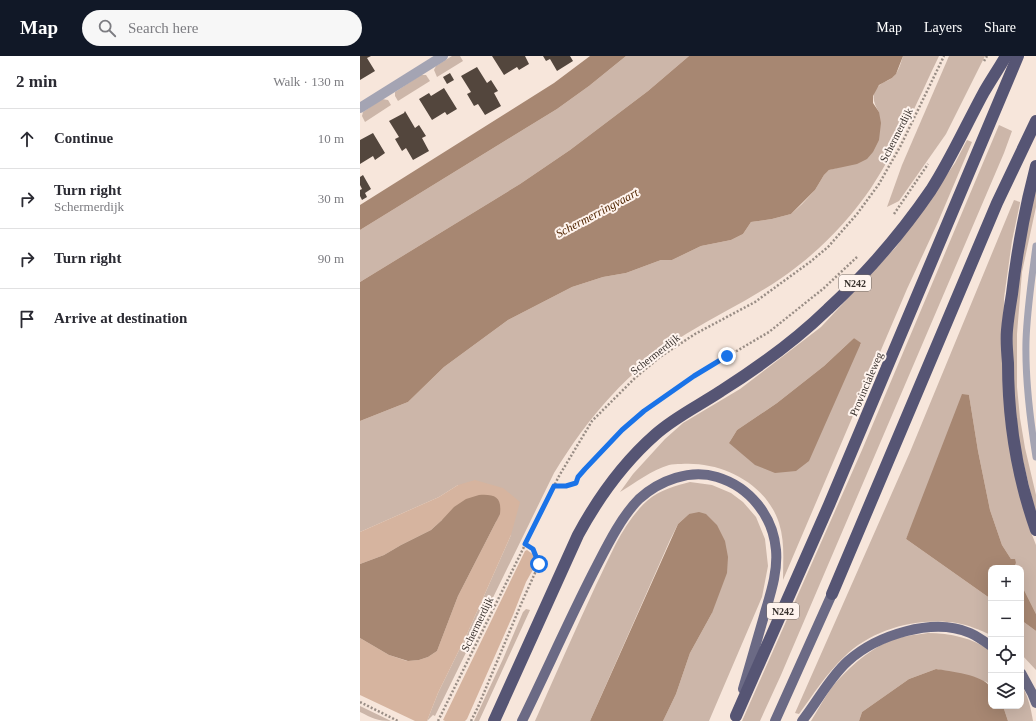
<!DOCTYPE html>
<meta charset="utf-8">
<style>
body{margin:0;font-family:"Times New Roman",serif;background:#f7f7f7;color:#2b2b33}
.controls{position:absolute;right:12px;bottom:12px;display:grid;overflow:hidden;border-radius:8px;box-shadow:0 4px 16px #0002}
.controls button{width:36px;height:36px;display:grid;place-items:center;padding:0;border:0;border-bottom:1px solid #e1e1e2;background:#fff;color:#2b2b33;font:20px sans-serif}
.stop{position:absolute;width:12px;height:12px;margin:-9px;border:3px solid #1a73e8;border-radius:50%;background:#fff}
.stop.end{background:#1a73e8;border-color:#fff;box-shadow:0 1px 4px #0008}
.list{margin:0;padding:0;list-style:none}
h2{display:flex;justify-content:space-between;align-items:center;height:52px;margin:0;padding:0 16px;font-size:17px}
h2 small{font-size:13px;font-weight:400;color:#7c7c81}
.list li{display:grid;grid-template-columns:26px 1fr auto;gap:12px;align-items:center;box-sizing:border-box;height:60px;padding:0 16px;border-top:1px solid #e1e1e2}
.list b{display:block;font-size:15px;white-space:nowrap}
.list p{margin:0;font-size:13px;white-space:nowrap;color:#7c7c81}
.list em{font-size:13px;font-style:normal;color:#7c7c81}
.icon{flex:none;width:22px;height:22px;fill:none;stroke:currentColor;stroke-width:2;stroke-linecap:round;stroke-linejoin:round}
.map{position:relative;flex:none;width:676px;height:665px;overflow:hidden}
header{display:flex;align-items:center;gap:24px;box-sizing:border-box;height:56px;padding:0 20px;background:#111827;color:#fff}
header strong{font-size:19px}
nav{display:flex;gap:22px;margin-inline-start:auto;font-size:14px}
.search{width:280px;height:36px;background:#f7f7f7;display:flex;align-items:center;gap:10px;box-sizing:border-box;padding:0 14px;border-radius:22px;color:#7c7c81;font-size:15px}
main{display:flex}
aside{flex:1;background:#fff}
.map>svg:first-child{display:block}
</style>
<header>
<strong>Map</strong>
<div class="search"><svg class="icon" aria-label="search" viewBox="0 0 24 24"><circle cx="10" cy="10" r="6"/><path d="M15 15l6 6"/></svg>Search here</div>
<nav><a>Map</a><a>Layers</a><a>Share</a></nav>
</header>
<main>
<aside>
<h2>2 min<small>Walk · 130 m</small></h2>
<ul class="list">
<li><svg class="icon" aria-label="ahead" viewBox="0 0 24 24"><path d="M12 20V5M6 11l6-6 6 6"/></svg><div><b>Continue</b></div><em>10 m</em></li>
<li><svg class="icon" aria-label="right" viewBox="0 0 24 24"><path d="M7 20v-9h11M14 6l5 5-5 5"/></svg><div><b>Turn right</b><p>Schermerdijk</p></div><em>30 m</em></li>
<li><svg class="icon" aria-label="right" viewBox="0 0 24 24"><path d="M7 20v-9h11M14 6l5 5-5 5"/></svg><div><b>Turn right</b></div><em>90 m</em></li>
<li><svg class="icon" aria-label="arrive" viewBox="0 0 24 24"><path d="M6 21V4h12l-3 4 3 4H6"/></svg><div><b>Arrive at destination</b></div></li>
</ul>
</aside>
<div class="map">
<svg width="676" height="665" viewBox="0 0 676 665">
<rect width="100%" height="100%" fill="#f7e6db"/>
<!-- green -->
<g fill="#ccb6a9" fill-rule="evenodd">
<path d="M92 0H100L103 5 77 21 74 14 76 10Z"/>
<path d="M266 0H329L288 35 210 94 160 128 0 226V174L197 53 229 30Z"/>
<path d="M543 0H579C558 44 538 91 511 132 492 160 466 188 439 209 404 237 364 255 326 278 268 314 229 360 194 417L75 660 73 659 67 665 78 637 107 578 151 479 98 429 79 441 0 476V365L48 346 84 311 148 264 212 231 243 221 266 217 301 204H312L341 190 371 184 383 178 391 166 412 163 431 158 442 148 455 134 464 119 469 114 480 111 519 56C513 47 510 36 521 28 525 25 531 24 534 20 539 15 541 6 543 0Z"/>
<path d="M589 0H625L586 78 539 145 527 151 542 109Z"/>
<path d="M61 19H66L70 25 38 45 35 40V36Z"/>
<path d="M22 43 28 44 31 49 5 66 2 60 3 56Z"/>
<path d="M639 69 652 75 644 97 421 619 400 665H382L502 394Z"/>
<path d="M607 84 612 86 578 166 547 233 423 524C423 504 425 486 419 467 406 427 361 405 321 408 317 408 312 408 309 409 292 414 275 427 260 436L273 418 305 383 323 367 380 333 461 271 536 191 595 107ZM494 282 501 288 369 387 377 374 417 347 464 310Z"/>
<path d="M676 131V151L662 216 657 278V331L660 362 665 392 676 439V459L659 388 654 353 652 272 662 188Z"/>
<path d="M654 144 660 146V147L652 185 644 242 643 317 669 471 676 489V558L661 528V512H654L656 507 651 503 642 489 630 454 618 395 609 339 546 483 631 543V579C620 574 608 569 597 567 557 561 512 573 484 601 466 618 453 639 439 658L435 657 550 396Z"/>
<path d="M330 426 352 429 371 437 383 446 396 461 405 483 408 510 402 541 349 665H303L316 638 330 597 352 557 329 458 318 468 310 484 230 665H175C195 620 215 574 236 529 251 499 263 466 288 444 300 434 315 430 330 426Z"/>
<path d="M166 553 170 554 125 652 119 665H114L143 603 163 556Z"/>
<path d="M661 564 676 575V614L661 598Z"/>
<path d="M568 577C590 577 613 582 631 595V632L627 626 576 613 549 623 502 656 499 665H451C458 654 464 642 472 631 487 613 507 595 529 585 541 580 555 579 568 577Z"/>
<path d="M661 628C668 640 671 652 673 665H648L643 650H661Z"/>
<path d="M0 650 31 665C17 665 12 662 0 656Z"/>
</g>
<!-- forest -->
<g fill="#d6b49f">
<path d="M115 424 143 432 160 446 151 479 107 578 78 637 67 665H55L0 639V582L29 599 47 605 59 604 68 601 77 595 98 540 140 458 82 464 71 474 41 489 24 499 0 508V476L79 441 98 429Z"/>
<path d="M167 494 174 499 175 510 166 526 153 559 107 663 105 665H85L83 664 165 495Z"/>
</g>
<!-- water -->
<g fill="#a78772">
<path d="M230 0H266L229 30 197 53 0 174V149L194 27Z"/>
<path d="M329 0H543L536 18 532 22 519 29 513 40V47L519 56 521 67 519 84 513 96 507 103 497 108 469 114 464 119 455 134 431 158 412 163 391 166 383 178 371 184 341 190 312 204H301L266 217 243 221 212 231 148 264 84 311 48 346 0 365V226L160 128 210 94 288 35Z"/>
<path d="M494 282 501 287 449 405 436 415 415 417 395 409 369 387 377 374 417 347 464 310Z"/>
<path d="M602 338 609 339 618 395 630 454 642 489 651 503H655L656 507 654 512H631V543L546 483Z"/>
<path d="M119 439C135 438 142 441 140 458L98 540 77 595 68 601 59 604 48 605 29 599 0 582V508L24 499 41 489 71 474 82 464 94 451 106 443Z"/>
<path d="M339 456 346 458 357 469 365 485 368 501 367 517 352 557 330 597 316 638 304 663 303 665H230L318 468 329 458Z"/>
<path d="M661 528 676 558V575L661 564Z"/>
<path d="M576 613C589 615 624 619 630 631 633 636 631 645 631 650H643L648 665H499L502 656 549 623Z"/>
</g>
<!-- building -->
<g fill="#53463d">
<path d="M0 0H11L7 2 15 15 0 24Z"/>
<path d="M132 0H165L169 8 159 14 157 11 144 19Z"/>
<path d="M183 0H210L213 5 197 15 190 3 186 5Z"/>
<path d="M117 11 127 27 131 24 138 35 134 37 141 50 125 59 118 48 114 50 107 38 111 36 101 20Z"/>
<path d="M90 17 94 24 87 28 83 21Z"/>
<path d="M84 32 97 53 87 59 85 56 72 64 59 43 69 37 71 40Z"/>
<path d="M45 55 55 72 59 69 66 80 62 82 69 95 53 104 46 92 42 95 35 83 39 81 29 65 44 57Z"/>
<path d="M13 77 25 97 15 104 13 100 0 108V84Z"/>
<path d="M3 119 11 133 5 137 7 141 2 144 0 140V134L2 133 0 129V121Z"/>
</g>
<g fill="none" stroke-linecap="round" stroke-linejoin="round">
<!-- path -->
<g stroke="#998d85" stroke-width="2.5" stroke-dasharray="2 2" stroke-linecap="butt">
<path d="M624 5 627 0"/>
<path d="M534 158 568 108"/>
<path d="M194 430H206L216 427 218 421 225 413 262 374 284 355 334 320 409 276 464 232 497 201"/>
<path d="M0 646 38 665"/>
<path d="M78 665 199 420 232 365 276 321 300 301 335 278 395 246 450 206 468 191 497 158 519 128 541 89 584 0"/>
<path d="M111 665 118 651 162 546 179 508 173 493 165 488"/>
</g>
<!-- lane -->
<path stroke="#a4a4b3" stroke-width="7" d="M676 190C672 221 667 253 666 285 665 324 670 363 676 401"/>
<!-- street -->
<path stroke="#a4a4b3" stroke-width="10" d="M0 52 83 0"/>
<!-- primary -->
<g stroke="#6b6a85" stroke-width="10">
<path d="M661 617 672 637 676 647"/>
<path d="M162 665C186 616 208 566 233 517 245 494 260 462 279 443 300 424 330 413 357 421 390 431 413 460 416 494 418 517 410 539 404 560 397 584 390 608 383 633"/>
<path d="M415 665 472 538"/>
<path d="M442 665C458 645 469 622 488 605 517 579 573 561 610 577 617 580 624 585 631 590"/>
</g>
<!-- highway -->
<g stroke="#565574" stroke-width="12">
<path d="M676 110C665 152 657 195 652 238 650 250 648 262 647 274 646 285 647 296 648 307 648 365 657 420 676 474"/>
<path d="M472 538 637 147 676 65"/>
<path d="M376 660 469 449 658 0"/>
<path d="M134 665 218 479C238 442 264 406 296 378 315 361 340 349 361 335 399 311 436 284 468 253 507 217 541 178 571 134 591 103 606 69 624 36 631 24 639 12 646 0"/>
</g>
</g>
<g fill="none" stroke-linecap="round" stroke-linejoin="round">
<!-- route -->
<path stroke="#1a73e8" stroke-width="5" d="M179 508 173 493 165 488 194 430H206L216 427 218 421 225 413 262 374 284 355 334 320 367 300"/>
</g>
<g text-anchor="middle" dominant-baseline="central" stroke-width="4" stroke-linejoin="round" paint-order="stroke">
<!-- shield labels -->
<g fill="#fff4ee" stroke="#746c67" stroke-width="1">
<rect x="479" y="219" width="32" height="16" rx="3"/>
<rect x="407" y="547" width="32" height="16" rx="3"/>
</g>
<g font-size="10" font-weight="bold" fill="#38312d">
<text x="495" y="227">N242</text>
<text x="423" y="555">N242</text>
</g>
<!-- street labels -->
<g font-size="11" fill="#38312d" stroke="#fff4ee">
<text transform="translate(536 79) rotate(-63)">Schermerdijk</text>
<text transform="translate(295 298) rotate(-38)">Schermerdijk</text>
<text transform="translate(506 328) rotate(-67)">Provincialeweg</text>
<text transform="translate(117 568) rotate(-64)">Schermerdijk</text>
</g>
<!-- water labels -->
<g font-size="12" font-style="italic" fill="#512501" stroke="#fff4ee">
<text transform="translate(237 157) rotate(-28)">Schermerringvaart</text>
</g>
</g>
</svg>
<div class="controls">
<button>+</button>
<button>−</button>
<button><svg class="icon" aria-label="locate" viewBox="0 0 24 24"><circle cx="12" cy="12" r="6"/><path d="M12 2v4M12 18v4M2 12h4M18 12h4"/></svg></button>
<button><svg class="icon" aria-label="layers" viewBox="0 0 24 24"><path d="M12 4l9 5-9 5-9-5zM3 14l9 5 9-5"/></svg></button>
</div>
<div class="stop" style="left:179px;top:508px"></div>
<div class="stop end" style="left:367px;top:300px"></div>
</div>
</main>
